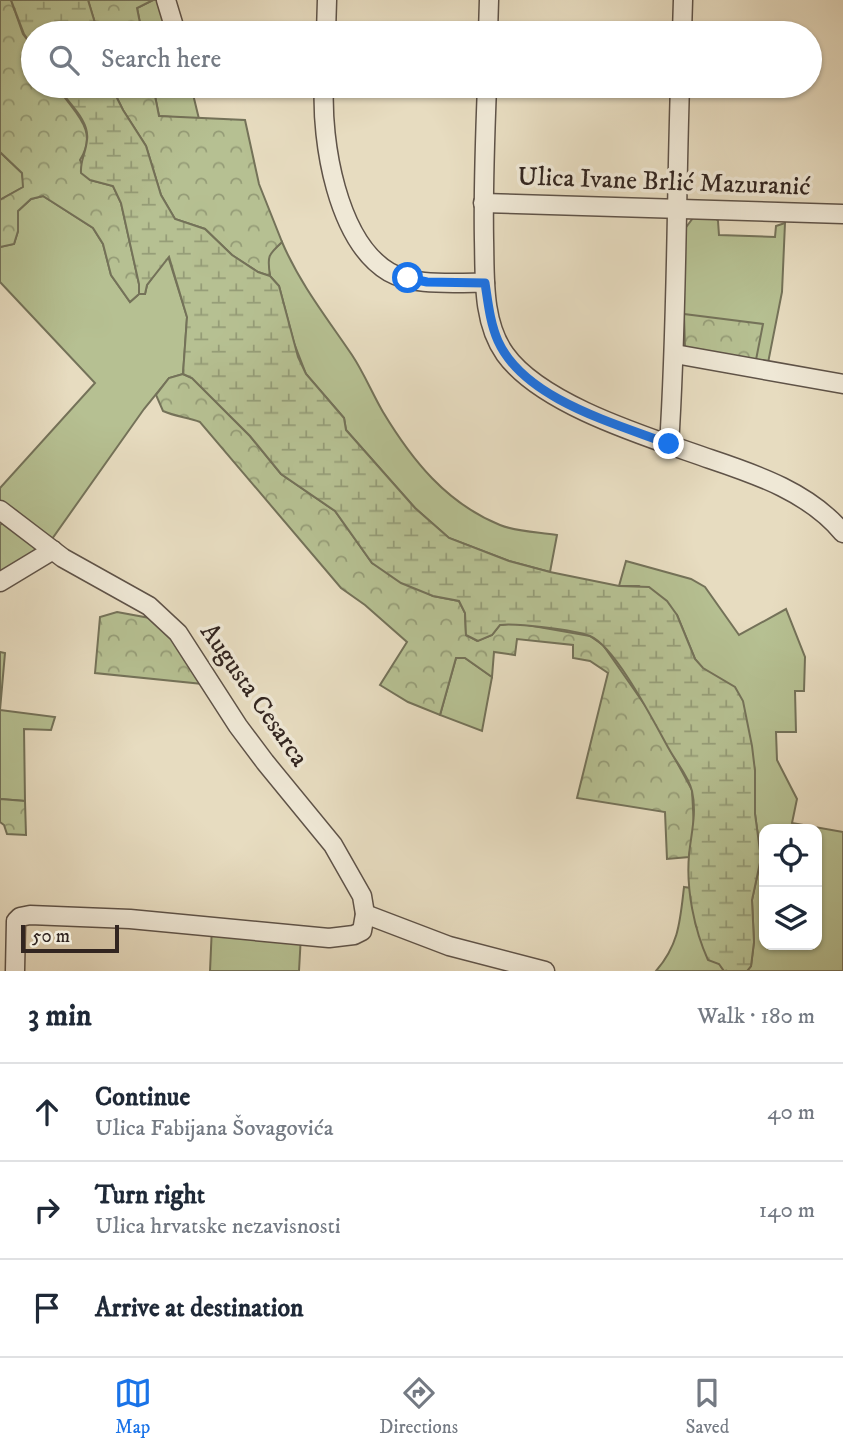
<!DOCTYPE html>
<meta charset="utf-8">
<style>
body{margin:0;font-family:"IM FELL DW Pica",serif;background:#f2f2f3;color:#1f2937}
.controls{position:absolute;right:21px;bottom:21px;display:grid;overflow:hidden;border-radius:14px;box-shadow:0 2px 5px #0004}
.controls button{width:63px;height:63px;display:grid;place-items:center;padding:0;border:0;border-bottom:2px solid #e0e1e3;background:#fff;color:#1f2937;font:35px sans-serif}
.scale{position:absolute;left:21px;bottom:18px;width:98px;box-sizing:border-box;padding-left:7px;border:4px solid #322520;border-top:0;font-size:19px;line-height:24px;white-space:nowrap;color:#322520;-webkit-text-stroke:5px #efe8d6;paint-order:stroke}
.stop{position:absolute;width:21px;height:21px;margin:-16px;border:5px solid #1a73e8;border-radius:50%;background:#fff}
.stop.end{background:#1a73e8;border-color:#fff;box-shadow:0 2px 7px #0008}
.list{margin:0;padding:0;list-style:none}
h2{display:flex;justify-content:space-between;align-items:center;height:91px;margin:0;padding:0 28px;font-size:30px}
h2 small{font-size:23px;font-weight:400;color:#747a83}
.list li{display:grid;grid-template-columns:46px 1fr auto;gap:21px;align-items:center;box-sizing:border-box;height:98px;padding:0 28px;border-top:2px solid #e0e1e3}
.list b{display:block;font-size:26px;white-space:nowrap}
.list p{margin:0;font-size:23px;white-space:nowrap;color:#747a83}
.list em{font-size:23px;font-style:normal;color:#747a83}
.icon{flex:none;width:38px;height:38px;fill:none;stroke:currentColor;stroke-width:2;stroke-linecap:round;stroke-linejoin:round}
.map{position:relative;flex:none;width:843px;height:971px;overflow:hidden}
.search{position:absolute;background:#fff;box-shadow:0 2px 5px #0004;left:21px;right:21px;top:21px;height:77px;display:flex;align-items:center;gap:18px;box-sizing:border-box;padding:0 24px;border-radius:38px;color:#747a83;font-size:26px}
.sheet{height:385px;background:#fff}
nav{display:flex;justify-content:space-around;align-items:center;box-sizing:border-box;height:98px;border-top:2px solid #e0e1e3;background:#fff;font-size:19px;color:#747a83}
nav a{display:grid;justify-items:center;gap:4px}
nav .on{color:#1a73e8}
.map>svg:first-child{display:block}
</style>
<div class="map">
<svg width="843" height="971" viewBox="0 0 843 971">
<defs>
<pattern id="forest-crowns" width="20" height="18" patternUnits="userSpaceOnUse" patternTransform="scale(1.75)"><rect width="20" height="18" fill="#b6c092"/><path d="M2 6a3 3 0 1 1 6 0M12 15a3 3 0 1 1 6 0" fill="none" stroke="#959c77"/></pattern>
<pattern id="wetland-marsh" width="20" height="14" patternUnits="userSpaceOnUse" patternTransform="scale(1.75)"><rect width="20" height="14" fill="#b6c092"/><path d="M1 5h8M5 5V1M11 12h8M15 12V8" fill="none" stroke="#959c77"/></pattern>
</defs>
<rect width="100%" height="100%" fill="#e7dcc0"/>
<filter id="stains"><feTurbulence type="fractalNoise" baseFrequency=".00286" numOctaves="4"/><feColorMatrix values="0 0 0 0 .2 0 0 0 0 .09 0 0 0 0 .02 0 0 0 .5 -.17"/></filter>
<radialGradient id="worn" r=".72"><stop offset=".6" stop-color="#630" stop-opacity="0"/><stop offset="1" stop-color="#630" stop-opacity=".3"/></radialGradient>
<!-- grass -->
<g fill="#b6c092" stroke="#747259" stroke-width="2" fill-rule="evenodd">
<path d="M153 0H166L176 33H142L137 8Z"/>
<path d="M153 86H191L199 119 159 116Z"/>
<path d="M0 152 22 173 24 187 0 200Z"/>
<path d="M43 196 93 228 103 244 111 275 130 302 139 294H145L147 285 168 256 187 317 183 374 169 378 144 409 47 546 0 582V525L10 518 0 510V488L95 383 0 282V247L14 244 18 231V211L31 199Z"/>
<path d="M714 216 718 221 719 235 775 237 776 226 785 223 782 292 767 368 684 344V230L693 218Z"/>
<path d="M282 242C300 284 327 318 352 355 364 373 372 393 383 412 412 460 446 503 500 525 517 532 539 532 557 535L550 572 509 561 449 538 415 508 346 430 344 418 306 374 294 343 279 286 270 276 267 260 270 253Z"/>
<path d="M626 561 691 579 705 587 739 635 786 609 805 657 804 691H795L796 732H776L777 760 797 799 792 823 843 832V971H747L751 966 754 942 752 900 761 858 755 814V771L746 723 695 659 677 615 639 586H619ZM764 829H817V945H764Z"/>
<path d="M0 652 5 653 0 710 55 717 51 730 24 729 25 801 0 799Z"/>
<path d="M456 658H465L492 677 482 731 440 715Z"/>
<path d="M684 887 691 888 696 926 724 971H656C679 944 680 922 684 887Z"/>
<path d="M212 926 301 935 299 971H210Z"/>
</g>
<!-- forest -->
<g fill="url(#forest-crowns)" stroke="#747259" stroke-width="2">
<path d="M0 0H11L23 34 33 47V86H57C72 112 100 128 80 160L90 180 113 186 121 203 139 284V294L130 302 111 275 103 244 93 228 43 196 31 199 18 211V231L14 244 0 247V200L23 187 22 173 0 152Z"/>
<path d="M88 0H153L137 8 142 33H98Z"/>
<path d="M111 86H153L159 116 245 120 259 184 282 242C268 255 267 256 270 276L258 272 232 255 205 229 175 219 161 195 146 146 123 110Z"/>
<path d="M684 314 763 324 755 365 685 348Z"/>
<path d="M183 374 192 378 250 436 281 474 335 511 372 563 433 596 459 601 465 613 466 635 477 641 492 635 500 625 516 623 590 636 603 645 649 711 692 790 694 827 689 857 667 859 665 812 577 798 608 673 590 661 573 658V645L517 639 515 655 494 652 492 677 465 658H456L440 715 408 702 380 685 407 642 365 605 341 588 200 422C188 417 176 417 163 411L156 395 169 378Z"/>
<path d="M117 612 155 619 172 636 203 684 95 673 100 617Z"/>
<path d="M0 799 25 801 26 835 7 834 4 825 0 822Z"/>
</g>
<!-- wetland -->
<g fill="url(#wetland-marsh)" stroke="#747259" stroke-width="2">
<path d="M11 0H88L98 33H33V47L24 34Z"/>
<path d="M57 86H111L123 110 146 146 161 195 175 219 205 229 232 255 258 272 270 276 279 286 298 357 306 374 344 418 346 430 415 508 449 538 509 561 550 572 619 586 649 587 667 601 677 615 695 659 703 668 735 687 743 701 752 746 755 771V814L761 858 752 900 754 942 751 966 747 971H724L719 964 708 960C694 929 686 889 689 855 691 834 697 813 692 791 689 777 676 762 669 749 655 724 616 647 590 636 575 630 517 623 500 625L492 635 478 641 466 635 465 613 459 601 433 596 401 583 372 563 335 511 281 474 250 436 192 378 183 374 187 317 169 257 147 285 145 294H139V284L121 203 113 186 90 180 81 173C80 160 86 153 87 140 90 120 67 102 57 86Z"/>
</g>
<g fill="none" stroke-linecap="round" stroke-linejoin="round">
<!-- minor casing -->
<g stroke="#5f5348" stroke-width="21">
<g id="minor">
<path d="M166 0 176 33"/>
<path d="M326 33 327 0"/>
<path d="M488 33 489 0"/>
<path d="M682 33 683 0"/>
<path d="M324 86C321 141 337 241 389 272 415 287 455 282 485 283"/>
<path d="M487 86C485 137 483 189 484 240 485 277 482 322 505 354 542 406 651 438 710 459 758 475 810 493 843 533"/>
<path d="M483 203 843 214"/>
<path d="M675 354 843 384"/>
<path d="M669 445C677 325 676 205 680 86"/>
<path d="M0 510 63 558 149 606 178 633 238 726 265 762 333 845 362 896 365 914 362 931 354 935 329 938 130 919 30 915 20 917 16 921 15 971"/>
<path d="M0 582 53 550"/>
<path d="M365 914 449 946 545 971"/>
</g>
</g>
<!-- minor -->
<use href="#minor" stroke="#efe8d6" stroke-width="18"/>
</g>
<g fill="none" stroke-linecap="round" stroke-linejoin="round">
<!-- route -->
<path stroke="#1a73e8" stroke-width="9" d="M408 278 427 282 485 283C488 302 490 323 498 341 524 399 614 423 669 444"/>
</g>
<g text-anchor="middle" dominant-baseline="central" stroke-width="7" stroke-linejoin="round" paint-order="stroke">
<!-- street labels -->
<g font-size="26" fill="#322520" stroke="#efe8d6">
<text transform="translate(664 182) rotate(2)">Ulica Ivane Brlić Mazuranić</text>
<text transform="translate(254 695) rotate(55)">Augusta Cesarca</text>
</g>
</g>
<rect width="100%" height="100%" filter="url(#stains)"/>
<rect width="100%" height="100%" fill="url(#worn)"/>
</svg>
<div class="controls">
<button><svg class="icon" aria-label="locate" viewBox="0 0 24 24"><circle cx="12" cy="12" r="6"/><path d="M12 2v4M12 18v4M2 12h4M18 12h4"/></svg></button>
<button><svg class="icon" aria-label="layers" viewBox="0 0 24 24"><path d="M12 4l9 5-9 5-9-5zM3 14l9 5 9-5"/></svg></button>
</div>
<div class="scale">50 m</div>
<div class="stop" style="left:408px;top:278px"></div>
<div class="stop end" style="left:669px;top:444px"></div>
<div class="search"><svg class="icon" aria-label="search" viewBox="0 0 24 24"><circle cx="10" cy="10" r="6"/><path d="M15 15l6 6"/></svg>Search here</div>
</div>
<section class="sheet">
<h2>3 min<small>Walk · 180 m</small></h2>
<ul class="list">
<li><svg class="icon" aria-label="ahead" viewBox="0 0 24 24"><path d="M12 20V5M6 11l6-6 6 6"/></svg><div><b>Continue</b><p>Ulica Fabijana Šovagovića</p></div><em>40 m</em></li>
<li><svg class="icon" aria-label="right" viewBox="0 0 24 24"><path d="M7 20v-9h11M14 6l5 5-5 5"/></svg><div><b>Turn right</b><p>Ulica hrvatske nezavisnosti</p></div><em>140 m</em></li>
<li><svg class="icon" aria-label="arrive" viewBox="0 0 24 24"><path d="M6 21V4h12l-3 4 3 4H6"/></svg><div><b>Arrive at destination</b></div></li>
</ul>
</section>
<nav>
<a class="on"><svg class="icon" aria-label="map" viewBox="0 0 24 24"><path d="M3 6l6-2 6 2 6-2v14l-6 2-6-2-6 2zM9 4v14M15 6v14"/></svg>Map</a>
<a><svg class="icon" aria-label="directions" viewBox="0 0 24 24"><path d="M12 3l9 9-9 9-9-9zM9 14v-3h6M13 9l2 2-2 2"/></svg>Directions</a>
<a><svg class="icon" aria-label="saved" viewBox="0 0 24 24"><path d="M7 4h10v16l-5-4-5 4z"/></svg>Saved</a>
</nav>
